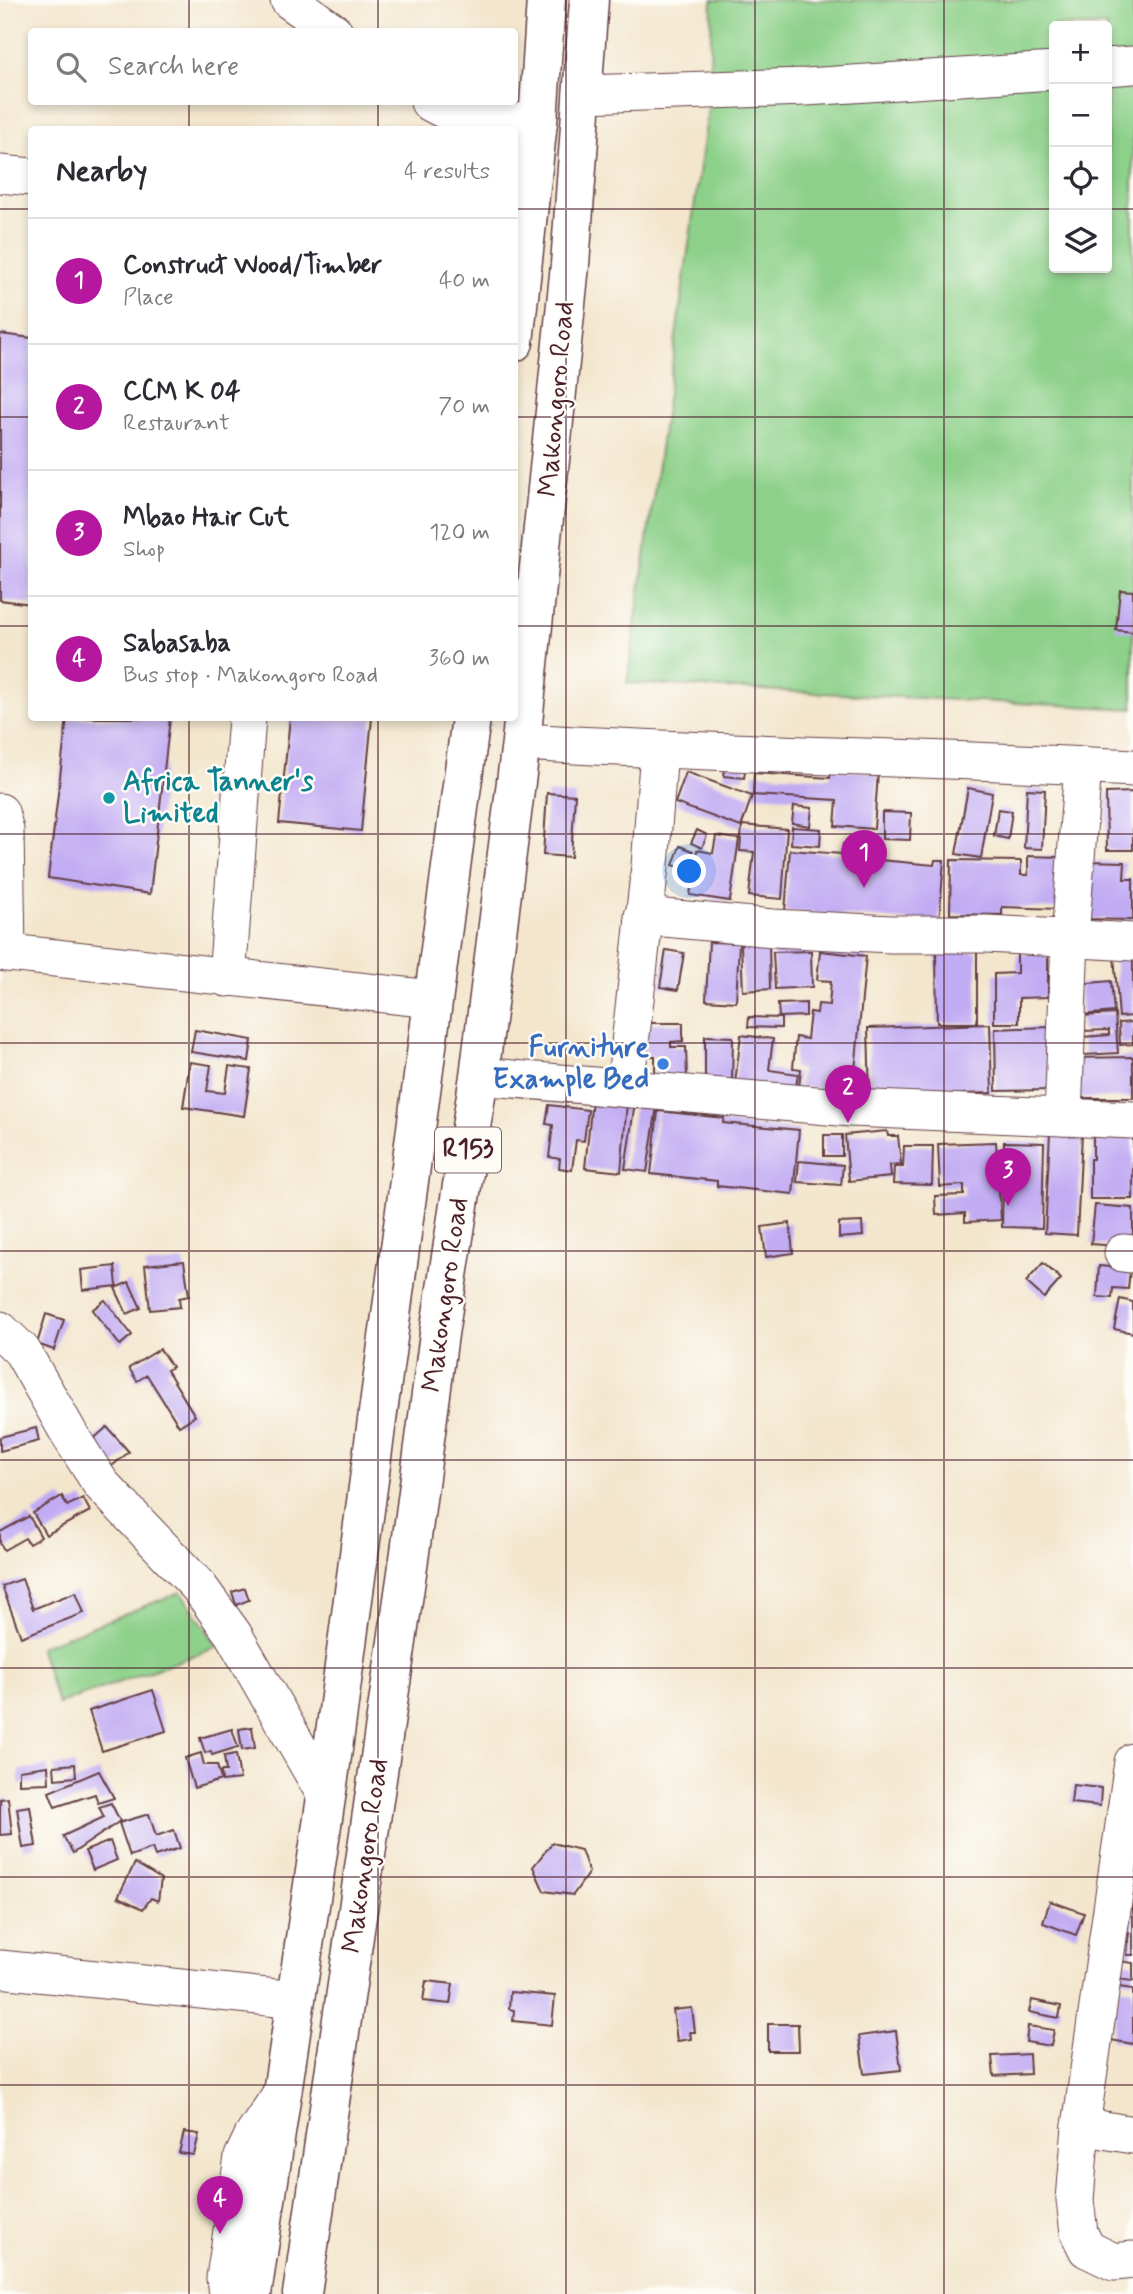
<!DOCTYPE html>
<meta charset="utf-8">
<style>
body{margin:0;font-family:Mynerve,sans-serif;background:#f2f2f3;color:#2b2b33}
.controls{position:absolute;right:21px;top:21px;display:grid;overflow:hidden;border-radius:7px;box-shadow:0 4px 10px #0003}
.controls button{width:63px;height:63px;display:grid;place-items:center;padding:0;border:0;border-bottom:2px solid #e1e1e2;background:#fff;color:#2b2b33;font:35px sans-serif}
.you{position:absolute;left:690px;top:872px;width:24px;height:24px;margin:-18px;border:5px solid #fff;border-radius:50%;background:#1a73e8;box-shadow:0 0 0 10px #1a73e833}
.badge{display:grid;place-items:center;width:46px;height:46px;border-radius:50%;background:#b5179e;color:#fff;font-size:23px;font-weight:700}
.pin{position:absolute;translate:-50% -58px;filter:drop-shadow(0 2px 4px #0008)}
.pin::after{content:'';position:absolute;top:37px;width:24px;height:21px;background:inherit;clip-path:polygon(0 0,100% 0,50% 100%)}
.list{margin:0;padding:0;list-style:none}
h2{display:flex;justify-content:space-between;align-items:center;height:91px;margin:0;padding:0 28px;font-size:30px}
h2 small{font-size:23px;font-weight:400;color:#7c7c81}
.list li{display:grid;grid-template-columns:46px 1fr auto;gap:21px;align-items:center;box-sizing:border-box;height:126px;padding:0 28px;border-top:2px solid #e1e1e2}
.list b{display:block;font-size:26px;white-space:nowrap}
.list p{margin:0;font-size:23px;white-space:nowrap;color:#7c7c81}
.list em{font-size:23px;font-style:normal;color:#7c7c81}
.icon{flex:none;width:38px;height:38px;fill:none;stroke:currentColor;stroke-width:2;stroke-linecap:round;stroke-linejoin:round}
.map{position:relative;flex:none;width:1133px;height:2294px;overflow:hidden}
.search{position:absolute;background:#fff;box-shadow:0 4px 10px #0003;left:28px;top:28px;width:490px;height:77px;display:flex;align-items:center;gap:18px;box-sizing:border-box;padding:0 24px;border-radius:7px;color:#7c7c81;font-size:26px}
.panel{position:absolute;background:#fff;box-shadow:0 4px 10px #0003;left:28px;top:126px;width:490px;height:595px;border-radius:7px}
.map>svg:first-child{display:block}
</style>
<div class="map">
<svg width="1133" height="2294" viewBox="0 0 1133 2294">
<rect width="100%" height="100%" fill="#fdfcf7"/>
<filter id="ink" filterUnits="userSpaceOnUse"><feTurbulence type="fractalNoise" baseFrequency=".0143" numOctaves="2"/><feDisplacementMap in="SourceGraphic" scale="14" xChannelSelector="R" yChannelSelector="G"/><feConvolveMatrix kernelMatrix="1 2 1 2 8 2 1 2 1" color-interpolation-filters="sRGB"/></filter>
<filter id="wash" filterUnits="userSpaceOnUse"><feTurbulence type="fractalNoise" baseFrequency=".00686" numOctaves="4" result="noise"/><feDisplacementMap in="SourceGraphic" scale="28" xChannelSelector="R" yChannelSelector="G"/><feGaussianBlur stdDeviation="1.57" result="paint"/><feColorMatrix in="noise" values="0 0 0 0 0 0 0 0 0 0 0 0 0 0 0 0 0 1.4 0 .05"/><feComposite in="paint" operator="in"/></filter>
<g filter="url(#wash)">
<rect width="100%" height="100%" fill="#f3e6cd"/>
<!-- green -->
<g fill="#8cd089" stroke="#6b785a" stroke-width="2" fill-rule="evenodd">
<path d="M712 0H1133V709L627 683 709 103ZM1054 26H1107V268H1054Z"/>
<path d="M181 1592 218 1647 58 1704 39 1647Z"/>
</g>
<g id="blocks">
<!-- building -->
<g fill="#c1abf3">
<path d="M0 334 32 338V604L0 600Z"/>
<path d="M1120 590 1133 591V632L1116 630Z"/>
<path d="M67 718H170L150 894 48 878Z"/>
<path d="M290 718H372L361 831 279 823Z"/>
<path d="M725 763 746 765 744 778 724 776Z"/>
<path d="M831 769 878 773 874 829 835 826 837 800 753 795 754 773 830 778Z"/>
<path d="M686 772 752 796 741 827 675 803Z"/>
<path d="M968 788 992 793 981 858 956 854Z"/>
<path d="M1027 789 1045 790 1042 849 1024 848Z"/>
<path d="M1133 792V850H1107L1106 793Z"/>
<path d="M547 793 575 795 571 857 543 855Z"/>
<path d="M794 806 812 808 810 826 792 823Z"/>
<path d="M998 809 1012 811 1008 839 994 836Z"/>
<path d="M882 812 911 813 910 840 882 839Z"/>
<path d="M742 825 787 829 782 899 749 896 754 852 740 851Z"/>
<path d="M792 827 821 829 820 846 791 844Z"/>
<path d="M697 830 707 835 702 848 691 843Z"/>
<path d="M716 836 739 839 730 901 690 895 697 850 713 853Z"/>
<path d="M843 844 868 846 867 853 880 854V860L934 865 935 860H944L939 923 785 911 790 850 855 855V853L843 851Z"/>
<path d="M680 846 693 851 686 869 673 865Z"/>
<path d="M1028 856 1060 857 1059 909 1002 907V915L950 914 951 860 1021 861V875H1028Z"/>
<path d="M1085 861 1125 862 1124 879H1133V920L1083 919Z"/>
<path d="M709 942 739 943 736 1002 706 1000Z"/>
<path d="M769 943 770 989 743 991 741 944Z"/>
<path d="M666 950 684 953 678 990 660 987Z"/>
<path d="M811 951 812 987 775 989 773 952Z"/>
<path d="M820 951 866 956 853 1092 799 1087 801 1069 793 1068 796 1037 807 1039 810 1012 817 1013 818 1004 829 1005 831 981 817 980Z"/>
<path d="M936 952H977V1023H937Z"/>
<path d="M1133 953V1016L1119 1017 1114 955Z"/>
<path d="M1017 954H1048V997L1019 998V1023H994V974L1017 973Z"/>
<path d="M1111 981 1114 1012 1082 1015 1079 984Z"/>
<path d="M806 1003V1016L779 1017 778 1004Z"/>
<path d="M1115 1014 1118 1053 1084 1055 1082 1037 1109 1035V1030L1082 1031 1081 1016Z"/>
<path d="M749 1017 781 1018V1028L748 1027Z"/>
<path d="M1133 1022V1044L1120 1045 1119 1023Z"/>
<path d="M645 1023H683V1041L671 1042V1047H686L687 1079H655V1056H645Z"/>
<path d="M990 1024 992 1093 870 1097 868 1028Z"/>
<path d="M1049 1027 1050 1090 996 1091 995 1029Z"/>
<path d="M195 1030 252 1040 249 1061 191 1052Z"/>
<path d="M741 1035 773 1039 769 1070 798 1074 795 1094 735 1083Z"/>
<path d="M705 1036 733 1037 732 1081H705Z"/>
<path d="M1133 1057V1098H1071V1058Z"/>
<path d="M190 1062 211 1065 207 1091 225 1093 229 1066 251 1069 244 1116 183 1107Z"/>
<path d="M592 1099 627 1102 621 1172 585 1168Z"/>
<path d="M635 1102 657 1106 647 1172 625 1169Z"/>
<path d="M549 1105 588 1110 584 1141 576 1140 572 1170 559 1168 560 1159 549 1157 553 1125 546 1124Z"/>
<path d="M658 1111 724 1118 723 1123 799 1130 793 1194 717 1186V1181L651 1174Z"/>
<path d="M887 1131 888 1136H898L901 1164 890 1165 891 1177 849 1181 845 1135Z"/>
<path d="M1050 1132 1082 1133 1077 1235 1045 1233Z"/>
<path d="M1093 1133H1133V1199H1090V1159H1093Z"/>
<rect x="824" y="1135" width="18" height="21"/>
<path d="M996 1142 1001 1220 965 1222V1213L936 1215 935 1196 964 1195V1185L940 1187 938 1144Z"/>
<path d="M1004 1142 1044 1143 1042 1228 1002 1227Z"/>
<path d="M904 1146H933L932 1185 893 1184 894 1167H903Z"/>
<path d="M799 1161 843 1165 841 1185 797 1182Z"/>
<path d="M1095 1205 1133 1208V1247L1091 1244Z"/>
<path d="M862 1222 863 1236 839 1238V1223Z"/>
<path d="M790 1223 793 1253 766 1257 762 1227Z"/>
<path d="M184 1261 189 1296 179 1298 180 1307 150 1310 145 1265Z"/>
<path d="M1043 1263 1061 1279 1044 1298 1026 1282Z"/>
<path d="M115 1266 117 1286 83 1290 81 1270Z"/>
<path d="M1099 1266 1130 1269 1128 1289 1113 1288 1112 1298 1097 1297Z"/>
<path d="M129 1282 141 1308 127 1314 115 1288Z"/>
<path d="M1120 1299 1133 1302V1333L1114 1329Z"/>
<path d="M105 1300 132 1335 120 1345 92 1310Z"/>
<path d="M46 1314 64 1320 54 1350 37 1344Z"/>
<path d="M160 1349 172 1367 167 1370 195 1416 179 1426 147 1375 137 1381 129 1368Z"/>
<path d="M107 1427 129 1452 112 1466 90 1442Z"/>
<path d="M36 1428 39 1441 0 1451V1437Z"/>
<path d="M62 1496 67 1506 83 1498 90 1511 46 1535 33 1513Z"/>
<path d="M29 1516 41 1537 29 1544 25 1538 4 1550 0 1543V1532Z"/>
<path d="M22 1579 33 1609 76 1592 84 1613 21 1637 2 1586Z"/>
<path d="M245 1588 249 1600 236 1605 232 1592Z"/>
<path d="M153 1690 166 1731 102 1751 89 1711Z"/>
<path d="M252 1727 255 1748 242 1750 239 1729Z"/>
<path d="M232 1729 238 1747 212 1755 211 1751 205 1753 200 1738Z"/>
<path d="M201 1753 204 1765H217L221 1780 194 1788 185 1758Z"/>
<path d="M236 1754 240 1779 222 1781 221 1771H226L224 1756Z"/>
<path d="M75 1764 76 1777 55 1779 54 1766Z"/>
<path d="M48 1766 49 1783 19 1784V1770Z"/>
<path d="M99 1771 114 1798 98 1803 95 1794 55 1807 49 1792Z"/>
<path d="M1073 1785 1101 1788 1100 1806 1071 1803Z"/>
<path d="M8 1798 12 1834 0 1835V1799Z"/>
<path d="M111 1803 120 1821 73 1853 63 1836 104 1817 99 1807Z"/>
<path d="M30 1806 36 1846 23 1848 17 1808Z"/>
<path d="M149 1814 156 1836 174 1830 180 1848 155 1856 152 1848 130 1856 119 1823Z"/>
<path d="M110 1841 117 1860 93 1870 85 1851Z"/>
<path d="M552 1843 581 1850 589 1872 573 1895 544 1891 533 1867Z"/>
<path d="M135 1863 161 1879 158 1901 151 1898 143 1909 118 1897Z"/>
<path d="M1133 1889V1955H1127L1129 1932H1124Z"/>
<path d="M1050 1901 1084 1913 1076 1935 1043 1923Z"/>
<path d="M1119 1961 1133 1963V1981L1116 1979Z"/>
<path d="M426 1981 453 1984 450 2004 423 2001Z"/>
<path d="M1119 1987 1133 1989V2044L1111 2040Z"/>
<path d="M510 1992 555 1996 552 2025 513 2021 514 2010 509 2009Z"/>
<path d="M1032 2000 1061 2006 1059 2018 1029 2012Z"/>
<path d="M692 2008 695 2032H690L691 2039 677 2041 673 2010Z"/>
<path d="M768 2024H798L799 2051H768Z"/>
<path d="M1028 2026 1054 2030 1051 2046 1026 2042Z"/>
<path d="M896 2031 901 2070 864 2074 859 2036Z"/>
<path d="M1029 2054 1030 2074 994 2076 992 2056Z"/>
<path d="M184 2132 199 2134 194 2155 179 2153Z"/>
</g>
</g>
</g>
<g filter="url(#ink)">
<use href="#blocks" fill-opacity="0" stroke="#633d43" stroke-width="2"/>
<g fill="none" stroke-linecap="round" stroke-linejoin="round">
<!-- minor casing -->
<g stroke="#633d43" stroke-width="39">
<g id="minor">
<path d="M289 0 334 32"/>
<path d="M1107 67 1133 65"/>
<path d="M582 94 806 87 1054 71"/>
<path d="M429 102C462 122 501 122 538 122"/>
<path d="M0 174 32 177"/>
<path d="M521 742C725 754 929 758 1133 768"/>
<path d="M0 812 5 830 7 953"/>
<path d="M643 916 773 928 891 934H987L1133 942"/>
<path d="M0 952 432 999"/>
<path d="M227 978 247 718"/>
<path d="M479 1076 851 1108 1133 1120"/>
<path d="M625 1088 650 866 659 750"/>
<path d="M1063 1117 1070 938 1083 765"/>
<path d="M1123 1253 1133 1254"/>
<path d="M0 1330 22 1351 71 1437 101 1484 199 1587 233 1634 326 1796"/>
<path d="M1133 1762 1081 2126 1075 2200 1079 2233 1087 2249 1114 2262 1133 2260"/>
<path d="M0 1969 296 2000"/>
<path d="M1081 2126 1133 2135"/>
<path d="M227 2294 225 2278 243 2157 253 2136 283 2091"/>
</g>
</g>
<!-- major casing -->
<g stroke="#633d43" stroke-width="41">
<g id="major">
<path d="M514 342 538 122 546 0"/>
<path d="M252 2294 330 1771 471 718"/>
<path d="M302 2294 410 1552 439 1334 479 1076 521 742 570 265 589 0"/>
</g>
</g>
<!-- minor -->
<use href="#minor" stroke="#fff" stroke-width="37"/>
<!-- major -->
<use href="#major" stroke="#fff" stroke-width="38"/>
</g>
</g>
<!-- grid -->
<path fill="none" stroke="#4a1f2b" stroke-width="2" stroke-opacity="0.55" d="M189 0V32M378 0V32M566 0V2294M755 0V2294M944 0V2294M189 102V130M378 102V130M0 209H32M514 209H1054M1107 209H1133M0 417H32M514 417H1133M0 626H32M514 626H1133M189 718V2294M378 718V2294M0 834H1133M0 1043H1133M0 1251H1133M0 1460H1133M0 1668H1133M0 1877H1133M0 2085H1133"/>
<!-- markers -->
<circle fill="#0f9aa8" stroke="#fdfcf7" stroke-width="2.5" cx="109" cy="798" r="7"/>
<circle fill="#3f7fe0" stroke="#fdfcf7" stroke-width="2.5" cx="663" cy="1064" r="7"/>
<g text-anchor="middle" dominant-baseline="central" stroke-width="5" stroke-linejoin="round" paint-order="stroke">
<!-- shield labels -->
<rect fill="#fdfcf7" stroke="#806168" stroke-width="2" x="435" y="1127.5" width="66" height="45" rx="5"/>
<g font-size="26" font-weight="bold" fill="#4a1f2b">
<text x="468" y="1150">R153</text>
</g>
<!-- street labels -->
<g font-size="28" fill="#4a1f2b" stroke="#fdfcf7">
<text transform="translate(557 399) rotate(-85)">Makongoro Road</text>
<text transform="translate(446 1295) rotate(-82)">Makongoro Road</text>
<text transform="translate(366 1856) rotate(-82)">Makongoro Road</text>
</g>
<!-- culture labels -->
<g font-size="28" font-weight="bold" fill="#0d838f" stroke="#fdfcf7" text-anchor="start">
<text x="123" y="782">Africa Tanner's<tspan x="123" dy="32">Limited</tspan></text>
</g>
<!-- shop labels -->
<g font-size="28" font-weight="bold" fill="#366cbe" stroke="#fdfcf7" text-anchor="end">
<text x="649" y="1048">Furniture<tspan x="649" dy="32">Example Bed</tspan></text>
</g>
</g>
</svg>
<div class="controls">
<button>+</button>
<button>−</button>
<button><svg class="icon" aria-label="locate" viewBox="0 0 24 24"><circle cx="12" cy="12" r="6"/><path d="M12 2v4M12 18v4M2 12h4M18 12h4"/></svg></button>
<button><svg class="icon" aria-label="layers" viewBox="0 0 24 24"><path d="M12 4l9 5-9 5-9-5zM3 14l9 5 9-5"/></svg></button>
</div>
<div class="you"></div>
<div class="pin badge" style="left:864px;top:888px">1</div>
<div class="pin badge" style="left:848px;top:1123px">2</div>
<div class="pin badge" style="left:1008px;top:1206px">3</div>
<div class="pin badge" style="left:220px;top:2234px">4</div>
<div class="search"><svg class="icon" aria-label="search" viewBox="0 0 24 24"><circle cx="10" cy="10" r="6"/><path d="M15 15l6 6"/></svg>Search here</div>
<section class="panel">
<h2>Nearby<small>4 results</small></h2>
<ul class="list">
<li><span class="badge">1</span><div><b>Construct Wood/Timber</b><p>Place</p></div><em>40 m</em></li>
<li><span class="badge">2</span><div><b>CCM K 04</b><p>Restaurant</p></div><em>70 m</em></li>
<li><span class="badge">3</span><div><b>Mbao Hair Cut</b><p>Shop</p></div><em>120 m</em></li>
<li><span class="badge">4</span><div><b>Sabasaba</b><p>Bus stop · Makongoro Road</p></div><em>360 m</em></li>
</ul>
</section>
</div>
